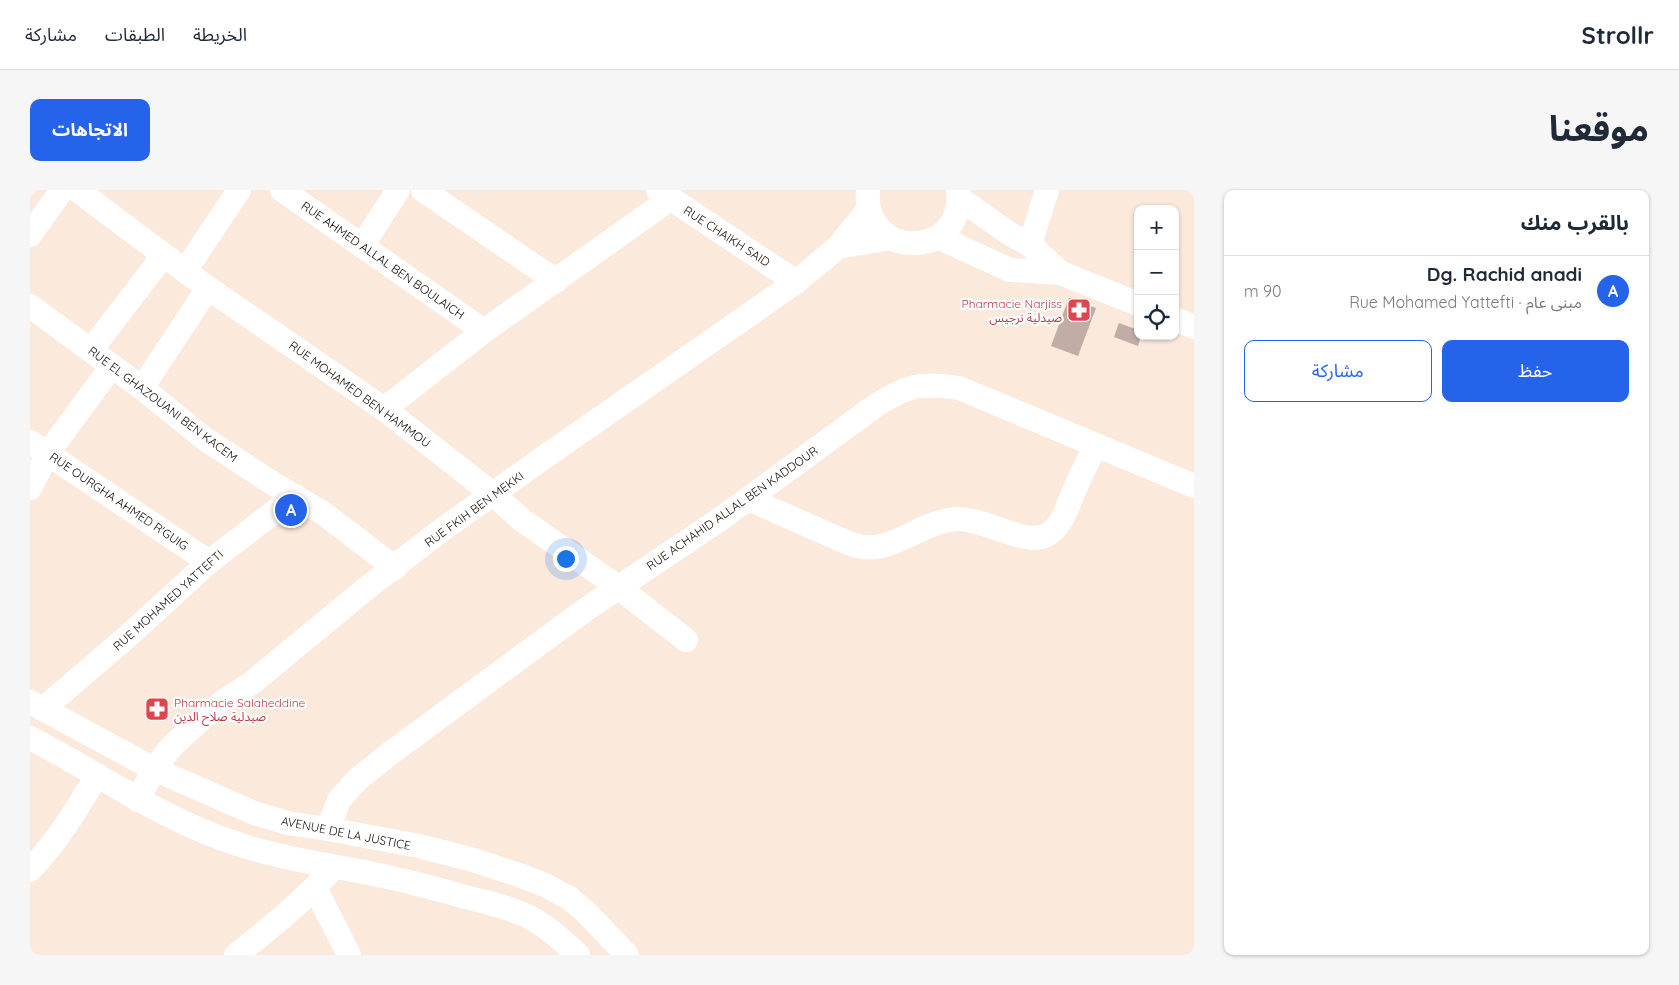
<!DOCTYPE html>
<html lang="ar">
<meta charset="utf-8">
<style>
body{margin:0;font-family:Quicksand,"Noto Sans Arabic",sans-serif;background:#f6f6f7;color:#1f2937;direction:rtl}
.controls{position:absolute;right:15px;top:15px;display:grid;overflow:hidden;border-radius:10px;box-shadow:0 1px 4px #0004}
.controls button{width:45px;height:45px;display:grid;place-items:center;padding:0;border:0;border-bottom:1px solid #e0e1e3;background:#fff;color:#1f2937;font:25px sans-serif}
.you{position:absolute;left:535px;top:368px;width:18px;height:18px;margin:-12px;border:4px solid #fff;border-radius:50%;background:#1a73e8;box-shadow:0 0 0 8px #1a73e833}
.badge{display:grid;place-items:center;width:32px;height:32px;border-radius:50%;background:#2563eb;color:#fff;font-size:16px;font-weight:700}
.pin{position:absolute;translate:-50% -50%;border:2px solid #fff;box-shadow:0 1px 5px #0006}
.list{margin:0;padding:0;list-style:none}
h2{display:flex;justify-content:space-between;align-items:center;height:65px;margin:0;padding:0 20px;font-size:21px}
h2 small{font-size:16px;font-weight:400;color:#747a83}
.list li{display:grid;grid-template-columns:32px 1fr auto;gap:15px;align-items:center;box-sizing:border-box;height:70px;padding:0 20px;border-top:1px solid #e0e1e3}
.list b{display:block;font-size:19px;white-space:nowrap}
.list p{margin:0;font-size:16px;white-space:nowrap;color:#747a83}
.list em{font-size:16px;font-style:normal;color:#747a83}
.actions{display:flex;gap:10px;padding:15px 20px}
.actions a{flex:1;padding:11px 0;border:1px solid #2563eb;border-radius:10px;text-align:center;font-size:18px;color:#2563eb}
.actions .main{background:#2563eb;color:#fff}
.icon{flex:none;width:28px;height:28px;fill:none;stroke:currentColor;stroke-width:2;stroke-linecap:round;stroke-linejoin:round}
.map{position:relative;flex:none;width:1164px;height:765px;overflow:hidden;direction:ltr;border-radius:10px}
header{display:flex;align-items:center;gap:30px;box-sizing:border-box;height:70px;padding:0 25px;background:#fff;border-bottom:1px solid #e0e1e3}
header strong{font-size:24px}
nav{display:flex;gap:28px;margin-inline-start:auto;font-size:18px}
.intro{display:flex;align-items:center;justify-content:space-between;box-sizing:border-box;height:120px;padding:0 30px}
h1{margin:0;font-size:35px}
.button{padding:12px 22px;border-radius:10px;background:#2563eb;color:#fff;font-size:18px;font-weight:700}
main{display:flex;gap:30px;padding:0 30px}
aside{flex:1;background:#fff;border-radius:10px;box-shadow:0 1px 4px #0004}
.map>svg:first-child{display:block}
</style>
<header>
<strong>Strollr</strong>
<nav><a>الخريطة</a><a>الطبقات</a><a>مشاركة</a></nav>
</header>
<div class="intro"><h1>موقعنا</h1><a class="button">الاتجاهات</a></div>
<main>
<aside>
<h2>بالقرب منك<small></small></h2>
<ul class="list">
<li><span class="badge">A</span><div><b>Dg. Rachid anadi</b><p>مبنى عام · Rue Mohamed Yattefti</p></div><em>90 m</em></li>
</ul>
<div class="actions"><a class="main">حفظ</a><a>مشاركة</a></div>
</aside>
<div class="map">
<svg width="1164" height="765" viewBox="0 0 1164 765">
<rect width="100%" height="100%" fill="#fbe9dc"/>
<!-- building -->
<g fill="#c1aca6">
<path d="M1039 108 1066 118 1048 166 1021 156Z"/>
<path d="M1089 133 1108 140V146H1111L1108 156 1084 147Z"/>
</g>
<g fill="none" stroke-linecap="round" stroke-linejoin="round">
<!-- minor -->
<g stroke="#fff" stroke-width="24">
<path d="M47 0 178 98 354 219 464 305 492 330 588 397 656 450"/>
<path d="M252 0 454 141"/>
<path d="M393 0 526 91"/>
<path d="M628 0 766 92"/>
<path d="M838 0C832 72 936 70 928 0"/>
<path d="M929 8 980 44 1000 55 1031 83"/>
<path d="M0 45 32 0"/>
<path d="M908 47 980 80 1031 83 1108 114"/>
<path d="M1000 55 1017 0"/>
<path d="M332 56 368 0"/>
<path d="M808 57 860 48"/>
<path d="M155 81 209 0"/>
<path d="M0 116 112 198 175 249 239 291 293 323 365 378"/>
<path d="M1145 129 1164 137"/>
<path d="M61 160 133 66"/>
<path d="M112 198 178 98"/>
<path d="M354 219 454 141 640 9"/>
<path d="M0 252 179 372"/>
<path d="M0 298 18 263 82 176"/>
<path d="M718 309C747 321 776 335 805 347 814 351 823 356 833 357 865 361 893 331 926 329 953 327 995 357 1017 345 1034 335 1039 311 1047 294 1053 281 1059 269 1065 256"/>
<path d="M0 512 124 579 224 623 258 633 298 639 389 656 440 669 492 686 517 696 539 708 556 722 597 765"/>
<path d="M13 519 98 446 179 372 265 306"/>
<path d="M0 548C70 584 132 630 208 654 252 669 299 675 344 684 374 690 403 698 432 706 454 712 477 716 497 726 516 735 533 751 548 765"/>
<path d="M108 610 124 579 142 556 166 534 194 511 223 492 338 397 409 342 516 266 766 92 808 57 838 20"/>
<path d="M298 639 309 610 328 589 362 562 555 420 689 330 845 216C878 195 890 192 929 198L1164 296"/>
<path d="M0 680C27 652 47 619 67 585"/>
<path d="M285 698 319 765"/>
<path d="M206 765C241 737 274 711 304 677"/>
</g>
</g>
<!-- icons -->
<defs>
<g id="pharmacy-square" transform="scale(1.25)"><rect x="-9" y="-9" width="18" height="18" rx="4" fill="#e0444e" stroke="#fff"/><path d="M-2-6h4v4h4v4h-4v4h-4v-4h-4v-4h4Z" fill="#fff"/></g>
</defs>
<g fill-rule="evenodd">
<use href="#pharmacy-square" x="1049" y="120"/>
<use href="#pharmacy-square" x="127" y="519"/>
</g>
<g text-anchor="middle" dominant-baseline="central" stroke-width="4.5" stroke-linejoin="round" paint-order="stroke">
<!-- street labels -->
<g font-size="12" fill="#100b07" stroke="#fff">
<text transform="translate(697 46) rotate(33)">RUE CHAIKH SAID</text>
<text transform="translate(353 70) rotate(35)">RUE AHMED ALLAL BEN BOULAICH</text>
<text transform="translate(330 204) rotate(36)">RUE MOHAMED BEN HAMMOU</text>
<text transform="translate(133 214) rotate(37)">RUE EL GHAZOUANI BEN KACEM</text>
<text transform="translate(89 311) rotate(34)">RUE OURGHA AHMED R'GUIG</text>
<text transform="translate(702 318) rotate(-35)">RUE ACHAHID ALLAL BEN KADDOUR</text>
<text transform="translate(444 319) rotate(-36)">RUE FKIH BEN MEKKI</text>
<text transform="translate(138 410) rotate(-42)">RUE MOHAMED YATTEFTI</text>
<text transform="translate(316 643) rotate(11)">AVENUE DE LA JUSTICE</text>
</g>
<!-- health labels -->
<g font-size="12" fill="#be3a42" stroke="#fff" text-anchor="end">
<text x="1032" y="113">Pharmacie Narjiss<tspan x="1032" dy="14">صيدلية نرجيس</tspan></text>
<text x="144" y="512" text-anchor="start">Pharmacie Salaheddine<tspan x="144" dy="14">صيدلية صلاح الدين</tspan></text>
</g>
</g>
</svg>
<div class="controls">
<button>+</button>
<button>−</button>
<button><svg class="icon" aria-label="locate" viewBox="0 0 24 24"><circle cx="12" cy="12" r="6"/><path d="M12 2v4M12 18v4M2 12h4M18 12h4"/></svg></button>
</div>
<div class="you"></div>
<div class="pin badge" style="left:261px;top:320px">A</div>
</div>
</main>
